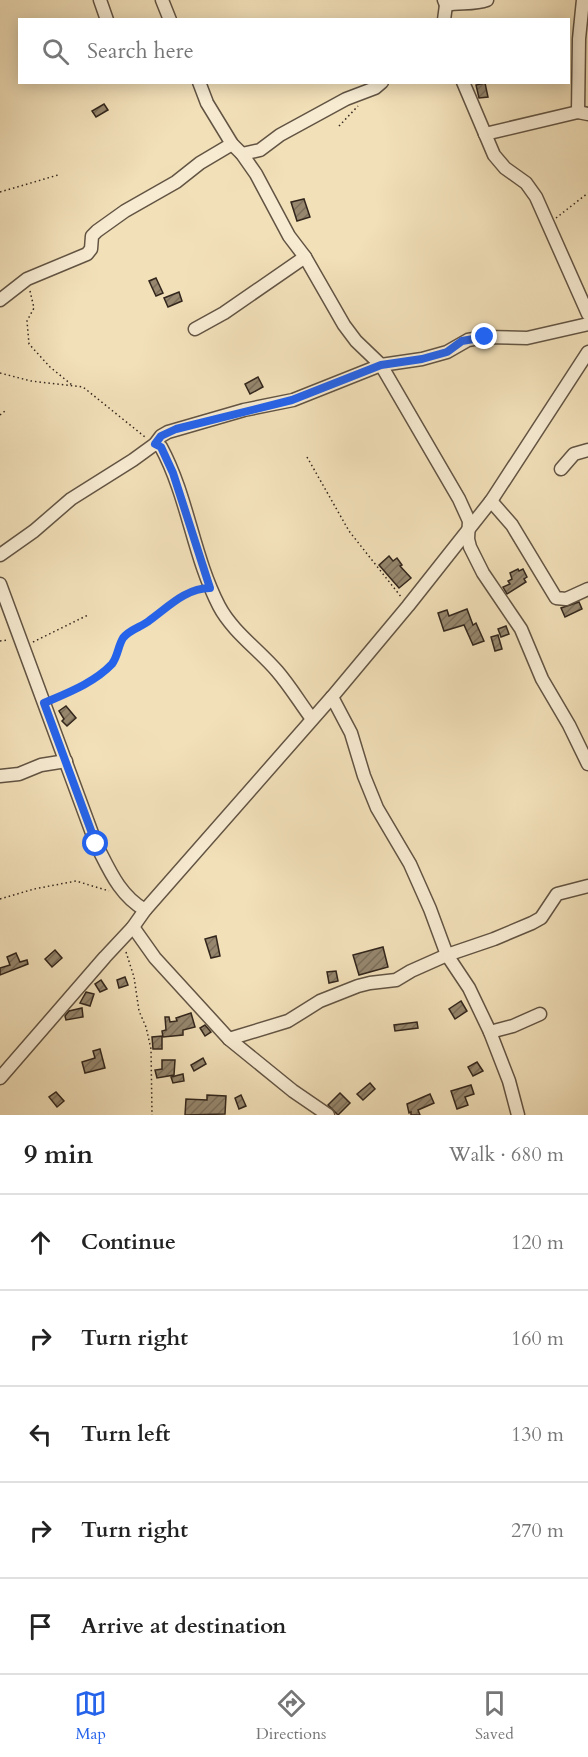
<!DOCTYPE html>
<meta charset="utf-8">
<style>
body{margin:0;font-family:Cardo,serif;background:#f6f6f6;color:#222}
.stop{position:absolute;width:18px;height:18px;margin:-14px;border:4px solid #2563eb;border-radius:50%;background:#fff}
.stop.end{background:#2563eb;border-color:#fff;box-shadow:0 2px 6px #0008}
.list{margin:0;padding:0;list-style:none}
h2{display:flex;justify-content:space-between;align-items:center;height:78px;margin:0;padding:0 24px;font-size:26px}
h2 small{font-size:20px;font-weight:400;color:#767676}
.list li{display:grid;grid-template-columns:39px 1fr auto;gap:18px;align-items:center;box-sizing:border-box;height:96px;padding:0 24px;border-top:2px solid #e0e0e0}
.list b{display:block;font-size:22px;white-space:nowrap}
.list em{font-size:20px;font-style:normal;color:#767676}
.icon{flex:none;width:33px;height:33px;fill:none;stroke:currentColor;stroke-width:2;stroke-linecap:round;stroke-linejoin:round}
.map{position:relative;flex:none;width:588px;height:1115px;overflow:hidden}
.search{position:absolute;background:#fff;box-shadow:0 3px 15px #0003;left:18px;right:18px;top:18px;height:66px;display:flex;align-items:center;gap:15px;box-sizing:border-box;padding:0 21px;border-radius:0px;color:#767676;font-size:22px}
.sheet{height:558px;background:#fff}
nav{display:flex;justify-content:space-around;align-items:center;box-sizing:border-box;height:84px;border-top:2px solid #e0e0e0;background:#fff;font-size:16px;color:#767676}
nav a{display:grid;justify-items:center;gap:3px}
nav .on{color:#2563eb}
.map>svg:first-child{display:block}
</style>
<div class="map">
<svg width="588" height="1115" viewBox="0 0 588 1115">
<defs>
<pattern id="building-hatch" width="6" height="6" patternUnits="userSpaceOnUse" patternTransform="scale(1.5)"><rect width="6" height="6" fill="#96876e"/><path d="M-1 1l2-2M0 6l6-6M5 7l2-2" fill="none" stroke="#7b6e5a"/></pattern>
</defs>
<rect width="100%" height="100%" fill="#f2e0b9"/>
<filter id="stains"><feTurbulence type="fractalNoise" baseFrequency=".00333" numOctaves="4"/><feColorMatrix values="0 0 0 0 .2 0 0 0 0 .09 0 0 0 0 .02 0 0 0 .5 -.17"/></filter>
<radialGradient id="worn" r=".72"><stop offset=".6" stop-color="#630" stop-opacity="0"/><stop offset="1" stop-color="#630" stop-opacity=".3"/></radialGradient>
<!-- building -->
<g fill="url(#building-hatch)" stroke="#32261c" stroke-width="1.5">
<path d="M485 83 488 97 479 98 476 85Z"/>
<path d="M104 104 108 110 96 117 92 111Z"/>
<path d="M304 199 310 217 297 221 291 202Z"/>
<path d="M156 278 163 293 156 296 149 281Z"/>
<path d="M179 292 182 301 168 307 164 298Z"/>
<path d="M258 377 263 387 250 394 245 384Z"/>
<path d="M389 556 393 561 397 558 402 565 400 566 411 578 399 588 379 565Z"/>
<path d="M518 569 519 571 523 569 527 577 524 579 526 582 507 594 503 587 510 584 508 581 512 579 510 573Z"/>
<path d="M579 602 582 609 565 617 561 608Z"/>
<path d="M467 609 473 625 476 623 484 641 473 645 464 625 444 631 438 613 447 610 449 616Z"/>
<path d="M506 626 509 634 501 637 498 629Z"/>
<path d="M498 635 502 649 495 651 491 637Z"/>
<path d="M66 706 76 718 67 726 62 721 64 719 59 711Z"/>
<path d="M216 936 220 956 211 958 205 939Z"/>
<path d="M383 947 388 967 359 975 353 955Z"/>
<path d="M55 950 62 958 52 967 45 959Z"/>
<path d="M16 953 20 962 27 960 28 964 0 975V968L10 965 7 957Z"/>
<path d="M336 971 338 981 329 983 327 972Z"/>
<path d="M125 977 128 985 119 988 117 980Z"/>
<path d="M101 980 107 989 100 992 95 984Z"/>
<path d="M86 992 94 994 90 1006 80 1003Z"/>
<path d="M461 1001 467 1011 455 1019 449 1009Z"/>
<path d="M82 1008 83 1017 66 1020 65 1016 69 1011Z"/>
<path d="M191 1013 195 1027 183 1030V1035L163 1037 162 1031 166 1030 165 1017H169L170 1022 177 1021 176 1018Z"/>
<path d="M417 1022 418 1028 395 1031 394 1025Z"/>
<path d="M205 1025 211 1032 205 1036 200 1028Z"/>
<path d="M162 1036V1049H153L152 1037Z"/>
<path d="M100 1049 105 1068 85 1073 82 1062 95 1058 93 1051Z"/>
<path d="M203 1058 206 1064 194 1071 191 1065Z"/>
<path d="M162 1060H175L174 1075 157 1078 155 1070 162 1069Z"/>
<path d="M477 1062 483 1071 473 1076 468 1067Z"/>
<path d="M183 1074 184 1081 173 1083 171 1077Z"/>
<path d="M370 1083 375 1089 363 1100 357 1094Z"/>
<path d="M471 1085 474 1094 465 1097 468 1105 457 1109 451 1091Z"/>
<path d="M56 1092 64 1101 57 1107 49 1097Z"/>
<path d="M340 1093 350 1103 338 1115 328 1105Z"/>
<path d="M430 1094 434 1103 418 1110 420 1115H411V1112L409 1113 407 1104Z"/>
<path d="M207 1095 226 1096 225 1114 185 1115 186 1099 207 1100Z"/>
<path d="M241 1095 246 1106 239 1109 235 1098Z"/>
</g>
<g fill="none" stroke-linecap="round" stroke-linejoin="round">
<!-- minor casing -->
<g stroke="#625443" stroke-width="15">
<g id="minor">
<path d="M100 0 107 20"/>
<path d="M162 0 170 20"/>
<path d="M449 0 446 5C460 2 474 5 487 0"/>
<path d="M444 20 446 5 444 0"/>
<path d="M199 82 207 103 232 144 242 154 256 174 289 236 305 257 344 325 356 341 381 365 459 499 469 521 468 539 470 547 483 573 521 629 542 679 569 725 588 764"/>
<path d="M463 82 494 155 505 168 526 183 536 197 588 314"/>
<path d="M578 112 579 39 583 0"/>
<path d="M485 134 578 112 588 114"/>
<path d="M242 154 260 150 280 135 346 99 375 88 382 82"/>
<path d="M0 300 27 279 87 254 91 249 92 236 97 231 125 211 176 182 200 163 232 144"/>
<path d="M195 329 224 313 305 257"/>
<path d="M155 444 161 447C188 497 193 556 219 606 232 631 259 650 277 671 290 686 300 703 312 719"/>
<path d="M561 469 574 454 588 450"/>
<path d="M491 501 512 525 556 598 566 599 588 589"/>
<path d="M0 555 34 531 71 499 133 460 155 444 161 436 168 432 244 410 293 400 381 365 422 359 447 352 468 340 485 337 527 338 588 324"/>
<path d="M0 584 96 844C109 869 119 895 145 910"/>
<path d="M332 697 351 733 364 776 377 808 410 864 430 909 447 955 469 988 490 1032 509 1081 518 1115"/>
<path d="M0 776 19 774 41 765 66 761"/>
<path d="M133 927 155 958 229 1039 293 1091 328 1115"/>
<path d="M490 1032 513 1026 540 1014"/>
<path d="M229 1039 288 1021 320 1001 358 986 370 983 396 980 411 971 447 955 494 939 532 923 541 918 557 894 588 886"/>
<path d="M0 1078 105 957 133 927 145 910 332 697 408 606 491 501 588 352"/>
</g>
</g>
<!-- path -->
<g stroke="#32261c" stroke-width="1.5" stroke-dasharray="1.5 3" stroke-linecap="butt">
<path d="M339 126 358 106"/>
<path d="M0 192 58 175"/>
<path d="M556 218 588 193"/>
<path d="M30 291 34 308 27 321 29 344 50 367 72 385"/>
<path d="M0 373 31 381 83 387 145 437"/>
<path d="M0 415 5 411"/>
<path d="M307 457 349 531 402 598"/>
<path d="M0 641 8 640"/>
<path d="M33 642 88 615"/>
<path d="M53 699 86 684 111 664 123 638 130 632 150 621 170 603 200 588"/>
<path d="M0 899 34 889 76 881 109 891"/>
<path d="M126 952 134 977 139 1011 146 1027 151 1049 152 1115"/>
</g>
<!-- minor -->
<use href="#minor" stroke="#f7ebd2" stroke-width="12"/>
</g>
<g fill="none" stroke-linecap="round" stroke-linejoin="round">
<!-- route -->
<path stroke="#2563eb" stroke-width="8" d="M96 844 44 703C67 693 94 683 112 664 118 656 118 646 123 638 130 629 142 627 150 620 168 607 186 588 210 588L173 473 161 447 155 444 161 436 176 429 292 400 381 365 422 359 447 352 462 341 485 337"/>
</g>
<rect width="100%" height="100%" filter="url(#stains)"/>
<rect width="100%" height="100%" fill="url(#worn)"/>
</svg>
<div class="stop" style="left:96px;top:844px"></div>
<div class="stop end" style="left:485px;top:337px"></div>
<div class="search"><svg class="icon" aria-label="search" viewBox="0 0 24 24"><circle cx="10" cy="10" r="6"/><path d="M15 15l6 6"/></svg>Search here</div>
</div>
<section class="sheet">
<h2>9 min<small>Walk · 680 m</small></h2>
<ul class="list">
<li><svg class="icon" aria-label="ahead" viewBox="0 0 24 24"><path d="M12 20V5M6 11l6-6 6 6"/></svg><div><b>Continue</b></div><em>120 m</em></li>
<li><svg class="icon" aria-label="right" viewBox="0 0 24 24"><path d="M7 20v-9h11M14 6l5 5-5 5"/></svg><div><b>Turn right</b></div><em>160 m</em></li>
<li><svg class="icon" aria-label="left" viewBox="0 0 24 24"><path d="M17 20v-9H6M10 6l-5 5 5 5"/></svg><div><b>Turn left</b></div><em>130 m</em></li>
<li><svg class="icon" aria-label="right" viewBox="0 0 24 24"><path d="M7 20v-9h11M14 6l5 5-5 5"/></svg><div><b>Turn right</b></div><em>270 m</em></li>
<li><svg class="icon" aria-label="arrive" viewBox="0 0 24 24"><path d="M6 21V4h12l-3 4 3 4H6"/></svg><div><b>Arrive at destination</b></div></li>
</ul>
</section>
<nav>
<a class="on"><svg class="icon" aria-label="map" viewBox="0 0 24 24"><path d="M3 6l6-2 6 2 6-2v14l-6 2-6-2-6 2zM9 4v14M15 6v14"/></svg>Map</a>
<a><svg class="icon" aria-label="directions" viewBox="0 0 24 24"><path d="M12 3l9 9-9 9-9-9zM9 14v-3h6M13 9l2 2-2 2"/></svg>Directions</a>
<a><svg class="icon" aria-label="saved" viewBox="0 0 24 24"><path d="M7 4h10v16l-5-4-5 4z"/></svg>Saved</a>
</nav>
